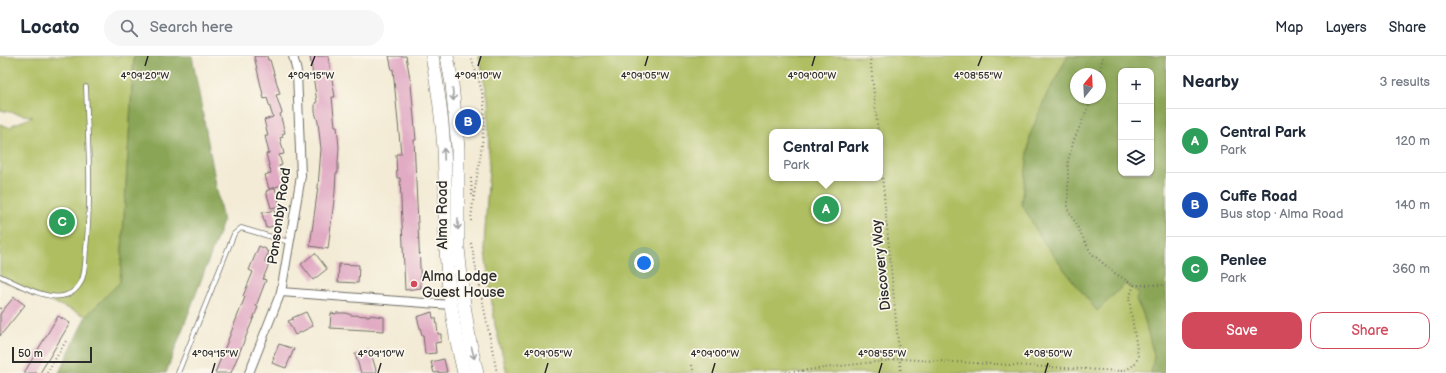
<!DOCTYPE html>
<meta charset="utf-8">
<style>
body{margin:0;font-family:"Balsamiq Sans",sans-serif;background:#f6f6f7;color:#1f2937}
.controls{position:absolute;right:12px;top:12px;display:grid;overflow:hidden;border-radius:8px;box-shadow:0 1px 3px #0004}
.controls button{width:36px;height:36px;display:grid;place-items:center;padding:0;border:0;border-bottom:1px solid #e0e1e3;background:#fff;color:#1f2937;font:20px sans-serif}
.compass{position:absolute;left:1070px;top:12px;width:36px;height:36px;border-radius:50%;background:#fff;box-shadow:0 1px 3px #0004;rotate:18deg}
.scale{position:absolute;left:12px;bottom:10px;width:80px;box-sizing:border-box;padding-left:4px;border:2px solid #2b2b2b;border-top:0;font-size:11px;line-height:14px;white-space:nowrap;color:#2b2b2b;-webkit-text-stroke:3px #fbf7ec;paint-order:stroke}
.you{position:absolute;left:644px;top:207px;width:14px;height:14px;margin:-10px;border:3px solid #fff;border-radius:50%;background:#1a73e8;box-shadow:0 0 0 6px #1a73e833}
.badge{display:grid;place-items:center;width:26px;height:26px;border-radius:50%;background:#d1495b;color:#fff;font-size:13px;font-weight:700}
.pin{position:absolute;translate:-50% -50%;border:2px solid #fff;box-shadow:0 1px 4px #0006}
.popup{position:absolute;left:769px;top:73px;width:114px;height:52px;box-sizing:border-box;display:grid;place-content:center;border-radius:8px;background:#fff;filter:drop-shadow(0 1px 3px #0005);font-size:13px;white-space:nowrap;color:#747a83}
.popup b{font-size:15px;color:#1f2937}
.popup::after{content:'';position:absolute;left:50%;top:100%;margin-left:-8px;border:8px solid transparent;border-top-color:#fff}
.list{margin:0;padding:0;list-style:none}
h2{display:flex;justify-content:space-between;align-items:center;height:52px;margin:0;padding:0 16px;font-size:17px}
h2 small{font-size:13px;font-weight:400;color:#747a83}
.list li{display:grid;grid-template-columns:26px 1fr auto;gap:12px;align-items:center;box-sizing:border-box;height:64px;padding:0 16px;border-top:1px solid #e0e1e3}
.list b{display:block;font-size:15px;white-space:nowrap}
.list p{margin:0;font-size:13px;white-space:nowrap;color:#747a83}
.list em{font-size:13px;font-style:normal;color:#747a83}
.actions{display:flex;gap:8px;padding:12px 16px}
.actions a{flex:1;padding:9px 0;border:1px solid #d1495b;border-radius:12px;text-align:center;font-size:14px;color:#d1495b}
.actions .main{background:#d1495b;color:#fff}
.icon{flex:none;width:22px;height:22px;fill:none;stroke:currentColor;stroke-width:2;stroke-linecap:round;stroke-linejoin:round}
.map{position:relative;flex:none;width:1166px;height:317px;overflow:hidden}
header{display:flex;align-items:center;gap:24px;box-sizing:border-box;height:56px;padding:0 20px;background:#fff;border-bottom:1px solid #e0e1e3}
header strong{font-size:19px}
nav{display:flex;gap:22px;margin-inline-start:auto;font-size:14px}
.search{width:280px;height:36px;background:#f6f6f7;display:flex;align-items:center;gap:10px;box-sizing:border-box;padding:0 14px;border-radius:22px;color:#747a83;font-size:15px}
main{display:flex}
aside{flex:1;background:#fff}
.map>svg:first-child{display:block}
</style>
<header>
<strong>Locato</strong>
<div class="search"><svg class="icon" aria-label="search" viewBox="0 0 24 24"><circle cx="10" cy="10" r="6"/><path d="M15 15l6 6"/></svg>Search here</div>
<nav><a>Map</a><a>Layers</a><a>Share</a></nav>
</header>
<main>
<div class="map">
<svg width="1166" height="317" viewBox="0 0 1166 317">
<rect width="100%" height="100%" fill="#fbf7ec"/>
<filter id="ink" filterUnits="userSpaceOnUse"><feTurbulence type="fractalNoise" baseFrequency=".025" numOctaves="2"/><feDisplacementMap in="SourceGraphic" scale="8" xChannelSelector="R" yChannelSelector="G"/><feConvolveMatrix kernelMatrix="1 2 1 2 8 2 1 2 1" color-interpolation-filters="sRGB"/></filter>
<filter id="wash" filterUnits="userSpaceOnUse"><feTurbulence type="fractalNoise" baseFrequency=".012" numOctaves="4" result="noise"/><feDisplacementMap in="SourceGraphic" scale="16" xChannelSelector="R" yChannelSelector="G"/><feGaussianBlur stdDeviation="0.9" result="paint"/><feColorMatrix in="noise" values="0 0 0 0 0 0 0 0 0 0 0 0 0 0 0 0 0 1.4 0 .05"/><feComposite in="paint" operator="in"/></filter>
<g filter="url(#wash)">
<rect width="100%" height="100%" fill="#f3ebd5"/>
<!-- green -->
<g fill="#aebe60" stroke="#6c7446" fill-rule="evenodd">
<path d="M0 0H134L120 226 86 260 0 224V68L11 72 12 69 33 61 0 54Z"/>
<path d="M479 0H1166V317H507L495 269 484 189 489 112 488 43ZM1121 15H1151V117H1121ZM1076 18H1100V42H1076ZM772 76H880V122H772Z"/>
</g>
<!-- forest -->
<g fill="#8aa556" stroke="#5a6840" fill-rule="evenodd">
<path d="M134 0H192L223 166 166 317H59L86 260 120 226Z"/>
<path d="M1068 0H1166V317H1151L1154 300 1143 258 1136 244 1138 236 1125 228 1097 255 1066 216 1040 181 1022 148 1030 79 1045 42ZM1121 15H1151V117H1121ZM1076 18H1100V42H1076Z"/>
</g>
<g id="blocks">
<!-- building -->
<g fill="#e1abc4">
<path d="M254 0H267L268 4H270L280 38 276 39 282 57 280 58 285 77 282 78 283 81 280 82 284 98 279 99 282 109 279 110 285 128 269 133 265 119 271 117 266 98 269 97 265 80H268L264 64 273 61 267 42 264 43Z"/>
<path d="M310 0H328L335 41H332L335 70H337L339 91 338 107V117H336L335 136 328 193 310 190 318 131 321 93 318 66 315 56V47L317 46Z"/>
<path d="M389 0H406L411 28 416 84H414L421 232 405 234 400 122H397L396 98H401L393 13 392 14Z"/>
<path d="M275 132 280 150 271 152 266 135Z"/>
<path d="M274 154 278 169 266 172 262 157Z"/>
<path d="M259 190 266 193V195L269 196 265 204V207L269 208 263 223 266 224 256 250 258 251 231 317H215L245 241 243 240 253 216 249 214Z"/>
<path d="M315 197 327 213 313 224 301 208Z"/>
<path d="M339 208 359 209 358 227 338 226Z"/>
<path d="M14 241 25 249 0 280V258Z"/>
<path d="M306 256 313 270 295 279 288 265 293 263 292 262Z"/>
<path d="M432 256 433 262H436L438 278H441V286L435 287 436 297 425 298 423 279H422L417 261Z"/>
<path d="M331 257 336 258V257H346L351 259 369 260V259L384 261V275L330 272Z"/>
<path d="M58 260 70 267 40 317H24Z"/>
<path d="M279 288 294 293 286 312 272 307 274 302H273Z"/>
<path d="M370 294 377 317H361L355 298Z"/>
<path d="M444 303 447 316 434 317 431 306Z"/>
</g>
</g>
</g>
<g filter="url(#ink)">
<use href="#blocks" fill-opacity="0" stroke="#716e66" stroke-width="1"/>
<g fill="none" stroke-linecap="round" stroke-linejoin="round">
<!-- lane casing -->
<g stroke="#716e66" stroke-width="5.5">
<g id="lane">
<path d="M0 220C17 227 48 246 66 239 73 237 78 232 81 226 86 216 85 203 86 193 92 139 88 85 86 31"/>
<path d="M178 317 234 178 241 172 289 186"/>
</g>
</g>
<!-- street casing -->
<g stroke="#716e66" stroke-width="10">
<g id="street">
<path d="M281 236 451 249"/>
<path d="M249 317 281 236 301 120 297 16 293 0"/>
</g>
</g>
<!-- primary casing -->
<g stroke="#716e66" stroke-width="14">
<g id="primary">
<path d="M432 0C438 31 442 62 444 93 446 127 444 160 446 194 448 235 454 277 464 317"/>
<path d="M447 0 452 28 458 92V192L464 249 470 287 477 317"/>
</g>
</g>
<!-- path -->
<g stroke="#716e66" stroke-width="2" stroke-dasharray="1 3" stroke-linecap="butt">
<path d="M870 0 878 76"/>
<path d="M1099 18 1103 0"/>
<path d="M1092 42 1074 84 1068 104V153L1091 197 1116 218 1134 229"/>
<path d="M880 98 901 317"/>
<path d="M471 122 472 141"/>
<path d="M471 165C474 126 486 87 484 48 483 34 475 14 471 0"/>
<path d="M471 187 497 317"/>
<path d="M1134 229H1166"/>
<path d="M0 252 3 254"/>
<path d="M692 309 694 317"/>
<path d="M47 317 66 285"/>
<path d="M782 317 900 303 1121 315C1130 312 1136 310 1138 300L1129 242 1134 229"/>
</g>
<!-- lane -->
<use href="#lane" stroke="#fff" stroke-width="4"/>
<!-- street -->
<use href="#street" stroke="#fff" stroke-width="8"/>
<!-- primary -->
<use href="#primary" stroke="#fff" stroke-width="13"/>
</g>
<!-- one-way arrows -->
<defs><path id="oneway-shaft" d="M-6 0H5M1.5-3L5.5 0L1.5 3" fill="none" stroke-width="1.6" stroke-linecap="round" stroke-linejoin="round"/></defs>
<g stroke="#a0a0a0">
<use href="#oneway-shaft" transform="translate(453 39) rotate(85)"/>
<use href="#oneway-shaft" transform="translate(444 98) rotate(-92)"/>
<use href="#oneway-shaft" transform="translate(458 168) rotate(90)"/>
<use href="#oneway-shaft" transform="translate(473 297) rotate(76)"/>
</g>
</g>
<!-- ticks -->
<path fill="none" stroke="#2b2b2b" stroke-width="1.5" d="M145 10 148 0M311 10 315 0M478 10 481 0M645 10 648 0M812 10 815 0M978 10 982 0M212 317 215 307M378 317 381 307M545 317 548 307M712 317 715 307M879 317 882 307M1045 317 1048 307"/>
<!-- markers -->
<circle fill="#d1495b" stroke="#fbf7ec" stroke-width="1.5" cx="414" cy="228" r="4"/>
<g text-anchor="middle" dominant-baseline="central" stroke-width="3.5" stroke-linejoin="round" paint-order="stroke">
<!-- street labels -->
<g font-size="14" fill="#2b2b2b" stroke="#fbf7ec">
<text transform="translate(442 159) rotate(-90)">Alma Road</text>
<text transform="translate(279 160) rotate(-82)">Ponsonby Road</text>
<text transform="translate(881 209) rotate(-96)">Discovery Way</text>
</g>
<!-- poi labels -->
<g font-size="14" fill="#2b2b2b" stroke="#fbf7ec" text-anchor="start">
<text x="422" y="220">Alma Lodge<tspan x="422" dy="16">Guest House</tspan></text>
</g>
</g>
<g font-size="10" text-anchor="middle" fill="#2b2b2b" stroke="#fbf7ec" stroke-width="3.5" stroke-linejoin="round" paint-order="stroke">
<text x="145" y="23">4°09'20"W</text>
<text x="311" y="23">4°09'15"W</text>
<text x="478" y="23">4°09'10"W</text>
<text x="645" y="23">4°09'05"W</text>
<text x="812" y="23">4°09'00"W</text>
<text x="978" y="23">4°08'55"W</text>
<text x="215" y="301">4°09'15"W</text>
<text x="381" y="301">4°09'10"W</text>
<text x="548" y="301">4°09'05"W</text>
<text x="715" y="301">4°09'00"W</text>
<text x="882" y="301">4°08'55"W</text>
<text x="1048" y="301">4°08'50"W</text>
</g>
</svg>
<div class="controls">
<button>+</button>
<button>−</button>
<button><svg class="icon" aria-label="layers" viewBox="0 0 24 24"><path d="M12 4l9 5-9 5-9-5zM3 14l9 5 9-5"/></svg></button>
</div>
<svg class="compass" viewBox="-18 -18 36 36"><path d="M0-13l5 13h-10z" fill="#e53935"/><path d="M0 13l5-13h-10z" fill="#747a83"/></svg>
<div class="scale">50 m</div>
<div class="you"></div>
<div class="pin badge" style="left:826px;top:153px;background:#2e9e5b">A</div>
<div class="popup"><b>Central Park</b>Park</div>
<div class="pin badge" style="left:468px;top:66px;background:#1a4fb4">B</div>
<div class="pin badge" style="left:62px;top:166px;background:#2e9e5b">C</div>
</div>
<aside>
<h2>Nearby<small>3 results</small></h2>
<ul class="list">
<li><span class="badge" style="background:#2e9e5b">A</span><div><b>Central Park</b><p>Park</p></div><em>120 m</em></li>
<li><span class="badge" style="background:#1a4fb4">B</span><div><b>Cuffe Road</b><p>Bus stop · Alma Road</p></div><em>140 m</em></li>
<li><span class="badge" style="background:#2e9e5b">C</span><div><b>Penlee</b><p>Park</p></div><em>360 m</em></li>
</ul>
<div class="actions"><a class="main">Save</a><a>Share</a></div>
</aside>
</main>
